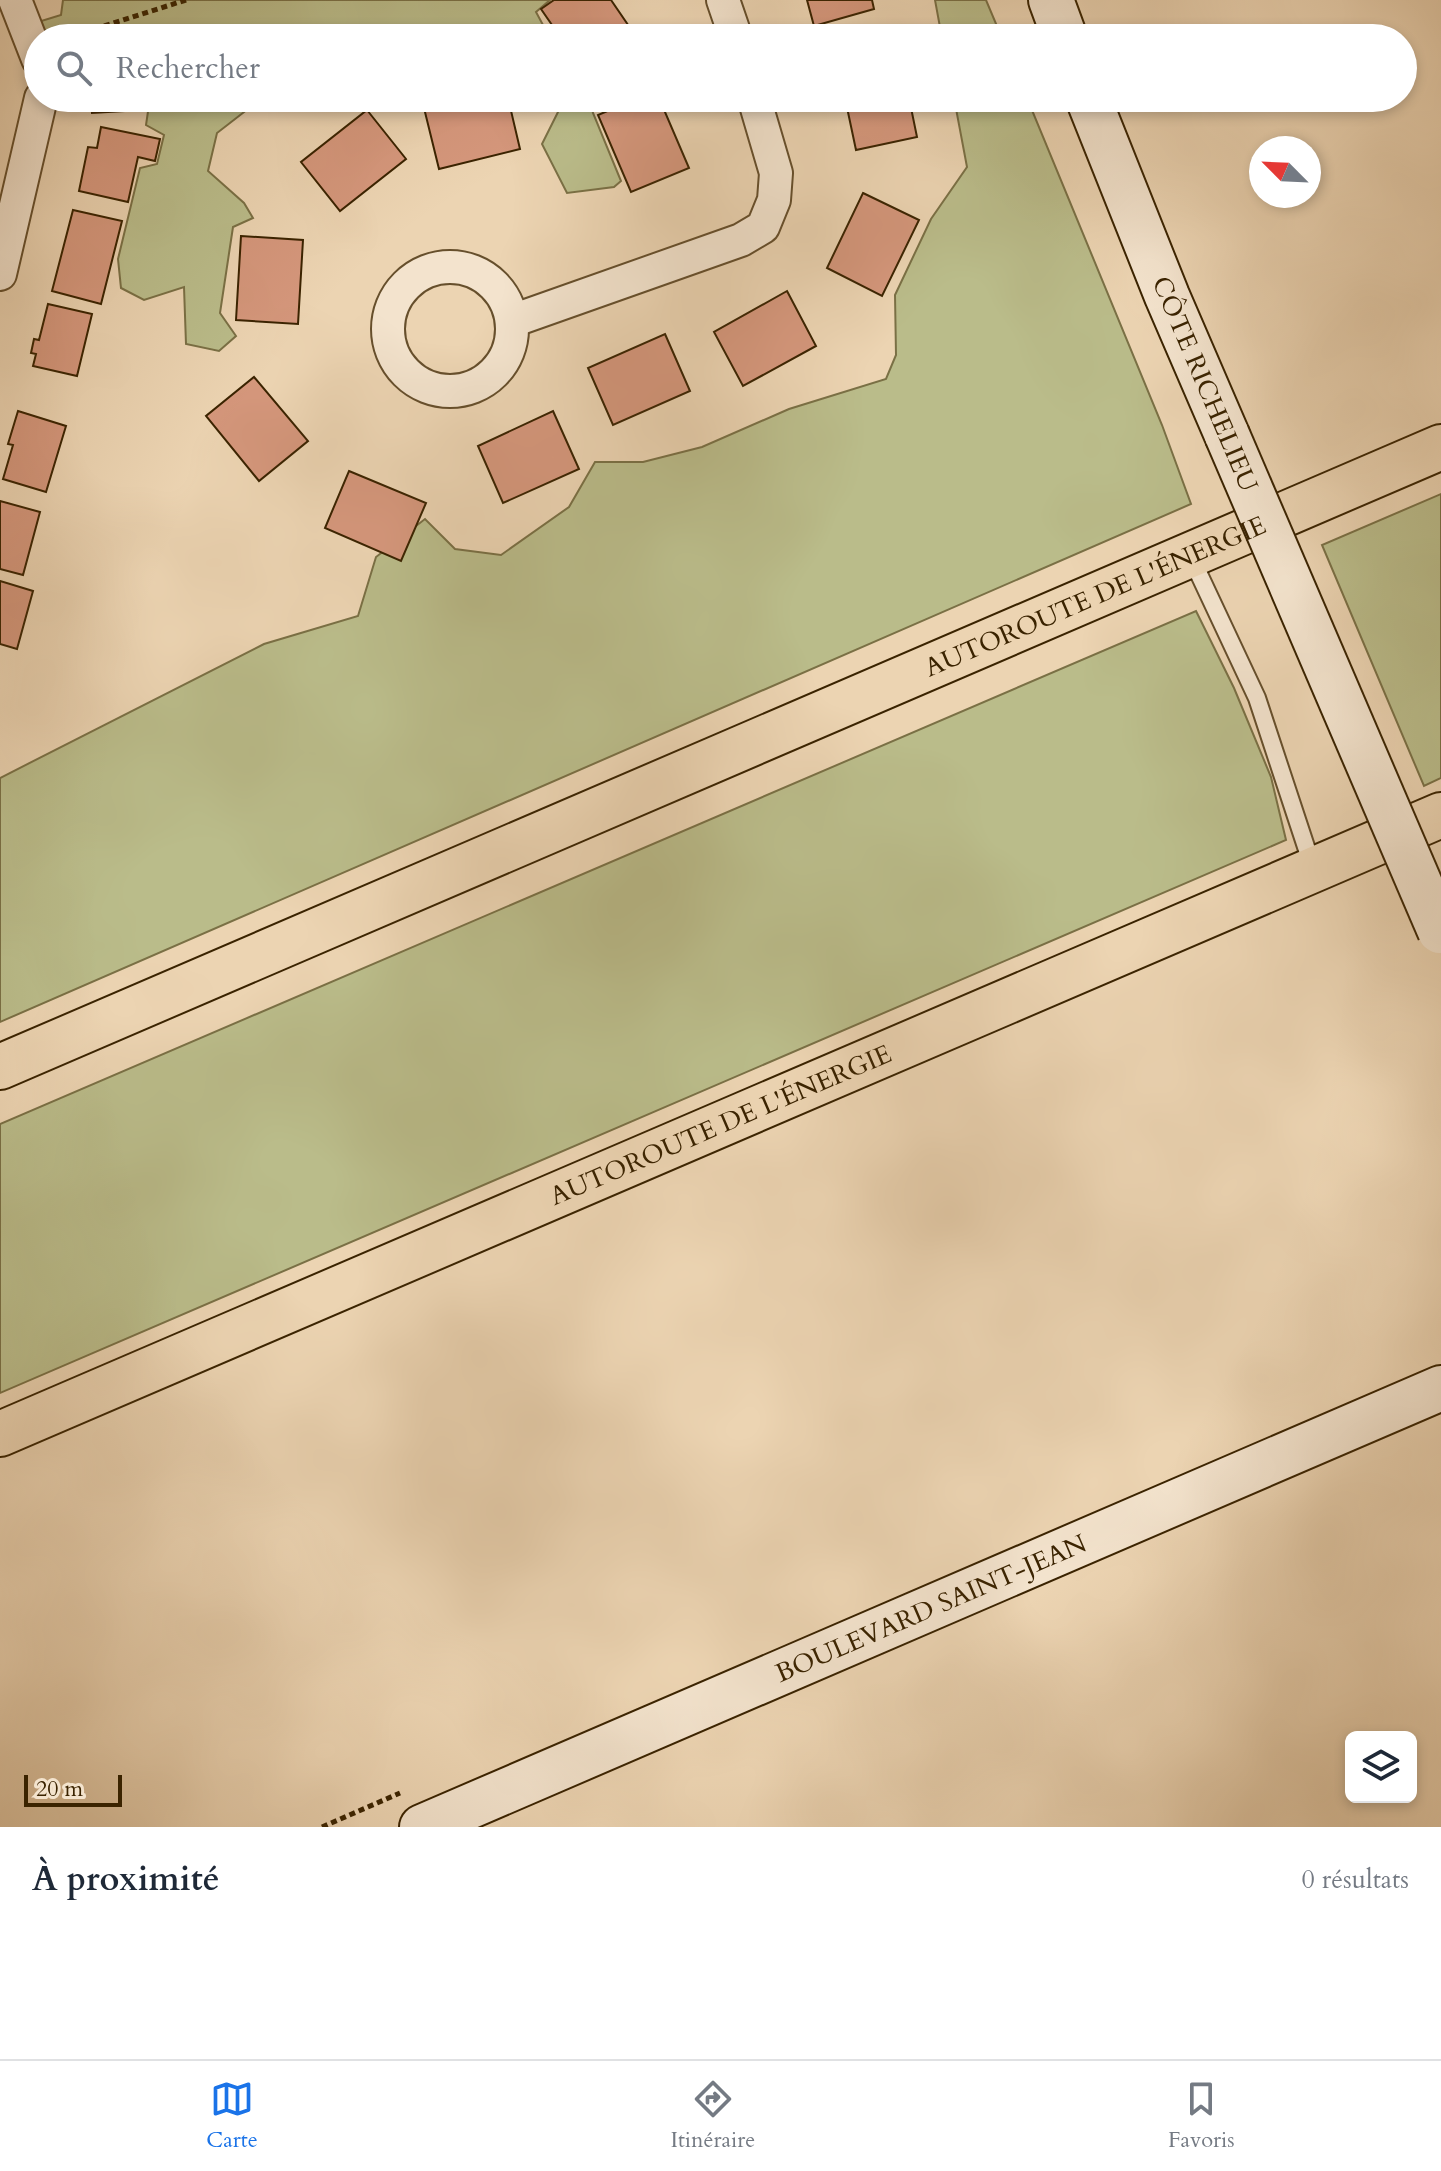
<!DOCTYPE html>
<html lang="fr">
<meta charset="utf-8">
<style>
body{margin:0;font-family:Cardo,serif;background:#f6f6f7;color:#1f2937}
.controls{position:absolute;right:24px;bottom:24px;display:grid;overflow:hidden;border-radius:12px;box-shadow:0 4px 12px #0003}
.controls button{width:72px;height:72px;display:grid;place-items:center;padding:0;border:0;border-bottom:2px solid #e0e1e3;background:#fff;color:#1f2937;font:40px sans-serif}
.compass{position:absolute;left:1249px;top:136px;width:72px;height:72px;border-radius:50%;background:#fff;box-shadow:0 4px 12px #0003;rotate:294deg}
.scale{position:absolute;left:24px;bottom:20px;width:98px;box-sizing:border-box;padding-left:8px;border:4px solid #3a2300;border-top:0;font-size:22px;line-height:28px;white-space:nowrap;color:#3a2300;-webkit-text-stroke:6px #f3e3cd;paint-order:stroke}
.list{margin:0;padding:0;list-style:none}
h2{display:flex;justify-content:space-between;align-items:center;height:104px;margin:0;padding:0 32px;font-size:34px}
h2 small{font-size:26px;font-weight:400;color:#747a83}
.icon{flex:none;width:44px;height:44px;fill:none;stroke:currentColor;stroke-width:2;stroke-linecap:round;stroke-linejoin:round}
.map{position:relative;flex:none;width:1441px;height:1827px;overflow:hidden}
.search{position:absolute;background:#fff;box-shadow:0 4px 12px #0003;left:24px;right:24px;top:24px;height:88px;display:flex;align-items:center;gap:20px;box-sizing:border-box;padding:0 28px;border-radius:44px;color:#747a83;font-size:30px}
.sheet{height:232px;background:#fff}
nav{display:flex;justify-content:space-around;align-items:center;box-sizing:border-box;height:112px;border-top:2px solid #e0e1e3;background:#fff;font-size:22px;color:#747a83}
nav a{display:grid;justify-items:center;gap:4px}
nav .on{color:#1a73e8}
.map>svg:first-child{display:block}
</style>
<div class="map">
<svg width="1441" height="1827" viewBox="0 0 1441 1827">
<rect width="100%" height="100%" fill="#ecd4b2"/>
<filter id="stains"><feTurbulence type="fractalNoise" baseFrequency=".0025" numOctaves="4"/><feColorMatrix values="0 0 0 0 .2 0 0 0 0 .09 0 0 0 0 .02 0 0 0 .5 -.17"/></filter>
<radialGradient id="worn" r=".72"><stop offset=".6" stop-color="#630" stop-opacity="0"/><stop offset="1" stop-color="#630" stop-opacity=".3"/></radialGradient>
<!-- green -->
<g fill="#babc8a" stroke="#7a7045" stroke-width="2">
<path d="M63 0H550L536 12 550 38H38L25 26 61 15Z"/>
<path d="M935 0H986L1002 38H942Z"/>
<path d="M150 98H262L217 133 208 171 244 203 253 218 233 227 220 313 236 336 219 351 186 344 184 287 144 300 121 288 118 259 140 168 157 164 164 135 146 125Z"/>
<path d="M553 98H590L593 113 621 181 614 187 567 193 542 144 563 102Z"/>
<path d="M954 98H1027L1162 425 1191 504 0 1022V778L264 644 358 616 376 557 425 519 455 549 501 555 569 507 595 462H643L702 447 789 409 886 379 896 355 895 295 931 219 967 167Z"/>
<path d="M1441 494V778L1424 786 1322 545Z"/>
<path d="M1196 611 1234 688 1271 777 1286 840 0 1393V1124Z"/>
</g>
<!-- building -->
<g fill="#d5977c" stroke="#3a2300" stroke-width="2">
<path d="M554 0H611L637 38H561L541 9Z"/>
<path d="M807 0H872L874 9 814 26Z"/>
<path d="M91 98H140L141 110 92 113Z"/>
<path d="M464 98H508L520 149 439 169 424 108Z"/>
<path d="M638 98H659L689 168 631 192 598 115Z"/>
<path d="M845 98H909L917 137 856 150Z"/>
<path d="M367 110 406 159 340 211 301 162Z"/>
<path d="M101 127 160 139 155 161 138 157 128 202 79 191 88 147 97 148Z"/>
<path d="M863 193 919 220 882 296 827 268Z"/>
<path d="M73 210 122 221 101 304 52 291Z"/>
<path d="M241 236 303 240 298 324 236 320Z"/>
<path d="M787 291 816 346 743 386 714 332Z"/>
<path d="M48 304 92 314 77 376 33 366 36 354 31 353 34 339 39 340Z"/>
<path d="M665 334 690 391 613 425 588 368Z"/>
<path d="M254 377 308 441 259 481 206 416Z"/>
<path d="M18 411 66 426 46 492 3 479 13 445 8 444Z"/>
<path d="M553 411 579 469 503 503 478 446Z"/>
<path d="M349 471 426 503 401 561 325 528Z"/>
<path d="M0 501 40 512 23 575 0 569Z"/>
<path d="M0 581 33 591 17 649 0 644Z"/>
</g>
<g fill="none" stroke-linecap="round" stroke-linejoin="round">
<!-- lane casing -->
<g stroke="#664f2c" stroke-width="20">
<path id="lane" d="M1190 555 1257 698 1313 868"/>
</g>
<!-- street casing -->
<g stroke="#664f2c" stroke-width="36">
<g id="street">
<path d="M15 0 38 59"/>
<path d="M723 0 736 38"/>
<circle cx="450" cy="329" r="62"/>
<path d="M0 274 41 98"/>
<path d="M512 321 741 240 763 227 774 200 776 173 754 98"/>
</g>
</g>
<!-- secondary casing -->
<g stroke="#3a2300" stroke-width="48">
<g id="secondary">
<path d="M1051 0 1065 38"/>
<path d="M1088 98 1167 296 1227 435"/>
<path id="s1" d="M422 1827 1441 1388"/>
</g>
</g>
<!-- highway casing -->
<g stroke="#3a2300" stroke-width="48">
<g id="highway">
<path id="s2" d="M0 1067 1441 447"/>
<path id="s3" d="M0 1434 1441 815"/>
</g>
</g>
<!-- path -->
<g stroke="#3a2300" stroke-width="5" stroke-dasharray="6 4" stroke-linecap="butt">
<path d="M66 38 186 0"/>
<path d="M322 1827 400 1793"/>
</g>
<!-- lane -->
<use href="#lane" stroke="#f3e3cd" stroke-width="16"/>
<!-- street -->
<use href="#street" stroke="#f3e3cd" stroke-width="32"/>
<!-- secondary -->
<use href="#secondary" stroke="#f3e3cd" stroke-width="44"/>
<!-- highway -->
<use href="#highway" stroke="#ecd4b2" stroke-width="44"/>
<!-- secondary-bridge casing -->
<g stroke="#3a2300" stroke-width="48" stroke-linecap="butt">
<path id="secondary-bridge" d="M1227 435 1440 931"/>
</g>
<!-- secondary-bridge -->
<use href="#secondary-bridge" stroke="#f3e3cd" stroke-width="44"/>
</g>
<g text-anchor="middle" dominant-baseline="central" stroke-width="8" stroke-linejoin="round" paint-order="stroke">
<!-- street labels -->
<g font-size="26" fill="#3a2300" stroke="#f3e3cd">
<text transform="translate(1205 384) rotate(67)">CÔTE RICHELIEU</text>
<text stroke="none"><textPath href="#s2" startOffset="1192">AUTOROUTE DE L'ÉNERGIE</textPath></text>
<text stroke="none"><textPath href="#s3" startOffset="784">AUTOROUTE DE L'ÉNERGIE</textPath></text>
<text stroke="none"><textPath href="#s1" startOffset="554">BOULEVARD SAINT-JEAN</textPath></text>
</g>
</g>
<rect width="100%" height="100%" filter="url(#stains)"/>
<rect width="100%" height="100%" fill="url(#worn)"/>
</svg>
<div class="controls">
<button><svg class="icon" aria-label="layers" viewBox="0 0 24 24"><path d="M12 4l9 5-9 5-9-5zM3 14l9 5 9-5"/></svg></button>
</div>
<svg class="compass" viewBox="-18 -18 36 36"><path d="M0-13l5 13h-10z" fill="#e53935"/><path d="M0 13l5-13h-10z" fill="#747a83"/></svg>
<div class="scale">20 m</div>
<div class="search"><svg class="icon" aria-label="search" viewBox="0 0 24 24"><circle cx="10" cy="10" r="6"/><path d="M15 15l6 6"/></svg>Rechercher</div>
</div>
<section class="sheet">
<h2>À proximité<small>0 résultats</small></h2>
<ul class="list">
</ul>
</section>
<nav>
<a class="on"><svg class="icon" aria-label="map" viewBox="0 0 24 24"><path d="M3 6l6-2 6 2 6-2v14l-6 2-6-2-6 2zM9 4v14M15 6v14"/></svg>Carte</a>
<a><svg class="icon" aria-label="directions" viewBox="0 0 24 24"><path d="M12 3l9 9-9 9-9-9zM9 14v-3h6M13 9l2 2-2 2"/></svg>Itinéraire</a>
<a><svg class="icon" aria-label="saved" viewBox="0 0 24 24"><path d="M7 4h10v16l-5-4-5 4z"/></svg>Favoris</a>
</nav>
